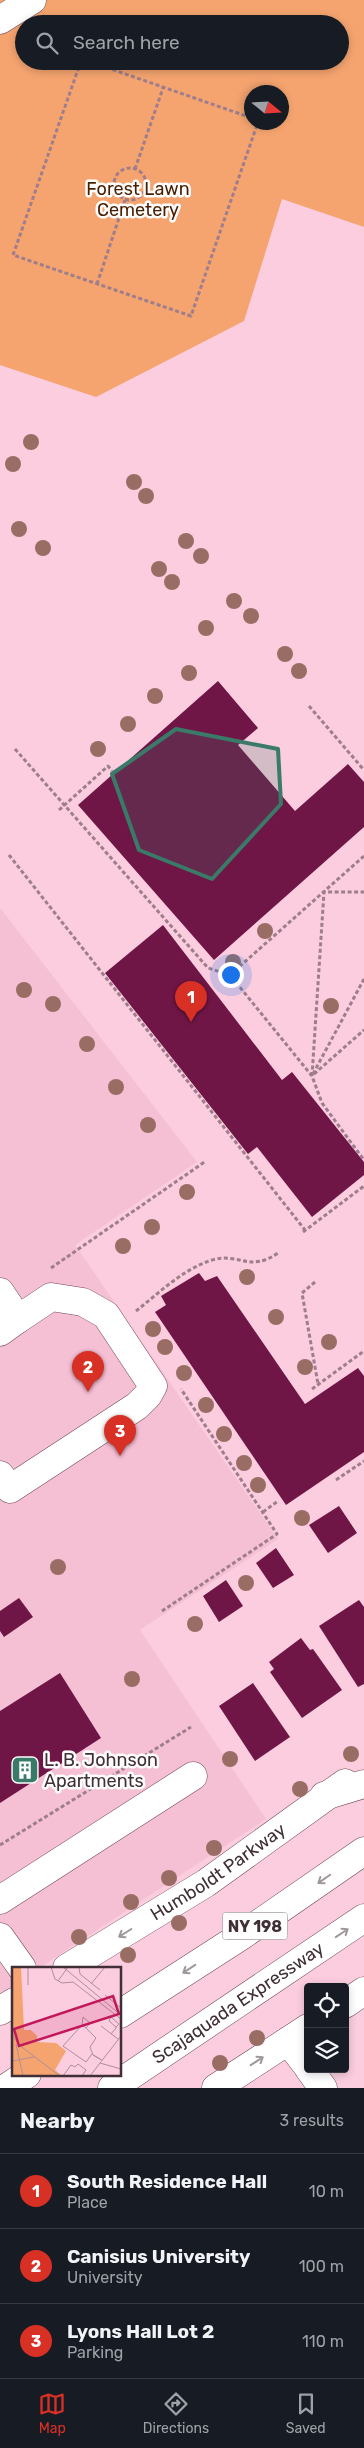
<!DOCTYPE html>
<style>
body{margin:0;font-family:Rubik,sans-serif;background:#242831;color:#f1f3f6}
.controls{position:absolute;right:15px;bottom:15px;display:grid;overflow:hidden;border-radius:5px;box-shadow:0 2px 8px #0003}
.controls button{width:45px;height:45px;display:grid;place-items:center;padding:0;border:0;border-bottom:1px solid #363941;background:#171b24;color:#f1f3f6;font:25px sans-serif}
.compass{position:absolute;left:244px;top:85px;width:45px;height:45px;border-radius:50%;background:#171b24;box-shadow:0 2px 8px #0003;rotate:108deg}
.you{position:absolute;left:230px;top:974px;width:18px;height:18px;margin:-12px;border:4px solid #fff;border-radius:50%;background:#1a73e8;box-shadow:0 0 0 8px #1a73e833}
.badge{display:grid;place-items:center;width:32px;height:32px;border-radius:50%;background:#d93025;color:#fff;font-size:16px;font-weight:700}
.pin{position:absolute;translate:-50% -41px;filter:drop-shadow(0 1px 2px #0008)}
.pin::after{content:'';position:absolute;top:26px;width:18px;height:15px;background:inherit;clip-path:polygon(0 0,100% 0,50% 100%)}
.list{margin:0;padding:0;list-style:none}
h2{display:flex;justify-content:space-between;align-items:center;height:65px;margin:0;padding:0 20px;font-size:21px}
h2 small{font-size:16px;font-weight:400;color:#9ea1a6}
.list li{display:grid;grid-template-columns:32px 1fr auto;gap:15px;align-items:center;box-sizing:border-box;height:75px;padding:0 20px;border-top:1px solid #363941}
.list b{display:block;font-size:19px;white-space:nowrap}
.list p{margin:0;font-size:16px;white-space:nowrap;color:#9ea1a6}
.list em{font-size:16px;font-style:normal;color:#9ea1a6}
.icon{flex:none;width:28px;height:28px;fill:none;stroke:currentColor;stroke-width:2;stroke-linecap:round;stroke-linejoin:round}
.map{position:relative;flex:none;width:364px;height:2088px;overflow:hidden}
.search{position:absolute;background:#171b24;box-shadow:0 2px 8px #0003;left:15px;right:15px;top:15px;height:55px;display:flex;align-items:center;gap:12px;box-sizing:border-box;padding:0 18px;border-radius:28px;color:#9ea1a6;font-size:19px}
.sheet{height:290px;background:#171b24}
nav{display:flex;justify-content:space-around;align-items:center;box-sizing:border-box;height:70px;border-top:1px solid #363941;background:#171b24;font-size:14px;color:#9ea1a6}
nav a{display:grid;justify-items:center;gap:2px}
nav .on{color:#d93025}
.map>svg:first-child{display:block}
</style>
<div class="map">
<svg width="364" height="2088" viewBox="0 0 364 2088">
<rect width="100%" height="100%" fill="#fbcddf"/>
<!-- built -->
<path fill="#f5bfd4" d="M0 908 197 1162 75 1245 278 1539 140 1630 266 1819 39 1968H14V1985L0 1994Z"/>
<!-- green -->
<path fill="#f5a46f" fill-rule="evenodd" d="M0 0H364V227L282 199 244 321 96 397 0 365ZM24 24H340V61H24ZM252 92H282V122H252Z"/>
<!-- building -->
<g fill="#701646">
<path d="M218 681 258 728 238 745 295 811 348 764 364 782V827L214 960 78 805Z"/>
<path d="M163 925 282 1080 292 1072 364 1162V1175L312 1217 257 1147 248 1154 105 973Z"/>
<path d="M199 1273 205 1281 217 1276 305 1404 358 1368 364 1376V1452L286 1505 155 1312 166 1305 161 1296Z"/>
<path d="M339 1506 357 1533 328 1553 309 1525Z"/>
<path d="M276 1548 294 1575 273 1588 256 1563Z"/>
<path d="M226 1580 243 1606 219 1622 203 1596Z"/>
<path d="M19 1598 33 1617 4 1637 0 1631V1611Z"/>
<path d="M359 1600 364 1607V1684L358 1687 319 1626Z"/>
<path d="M301 1638 310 1650 313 1649 342 1690 302 1718 270 1672 274 1669 269 1662Z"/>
<path d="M60 1673 101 1738 0 1803V1711Z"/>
<path d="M253 1683 290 1737 255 1761 219 1706Z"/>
</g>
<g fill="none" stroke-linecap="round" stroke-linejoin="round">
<!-- minor casing -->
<g stroke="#714a5a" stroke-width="29">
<g id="minor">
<path d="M0 20 32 0"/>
<path d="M0 1292 18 1319 0 1332"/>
<path d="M0 1475 10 1489 137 1406 148 1395 153 1386 106 1315 83 1302 51 1297 18 1319"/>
<path d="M0 1900 193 1776"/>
<path d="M0 1937 22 1968"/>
<path id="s1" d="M67 1968 206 1883 345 1783"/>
<path d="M345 2004 364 1991"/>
<path d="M0 2011 14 2002"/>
<path d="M288 2041 308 2067"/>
<path d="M309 2069 323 2088"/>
<path d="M216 2088 308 2028"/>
</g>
</g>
<!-- highway casing -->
<g stroke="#714a5a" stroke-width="29">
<g id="highway">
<path d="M324 1796 364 1784"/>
<path d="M120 2014 241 1936 364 1851"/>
<path d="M6 2088 27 2074"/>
<path id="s2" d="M112 2088 364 1918"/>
</g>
</g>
<!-- path -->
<g stroke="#9e7e8b" stroke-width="3" stroke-dasharray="4 2.5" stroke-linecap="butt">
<path d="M81 61 13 255 191 316 258 122"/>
<path d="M88 61 252 118"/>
<circle cx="130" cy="184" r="16"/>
<path d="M135 169 163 88"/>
<path d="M97 284 125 200"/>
<path d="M309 706 364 770"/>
<path d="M15 749 208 968 230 975"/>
<path d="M59 810 108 766 112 771"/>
<path d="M9 855 305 1230"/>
<path d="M364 856 230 975 312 1076 322 1103 364 1160"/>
<path d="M313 1074 364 979"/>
<path d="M314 1074 364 1030"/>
<path d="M312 1076 324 892H364"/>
<path d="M303 1232 364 1186"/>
<path d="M51 1268 206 1161"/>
<path d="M315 1282 302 1293 318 1384"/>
<path d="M136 1311C159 1293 183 1269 212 1260 239 1252 249 1273 278 1253"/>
<path d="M312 1389 364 1351"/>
<path d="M336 1480 364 1461"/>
<path d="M263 1512 278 1501"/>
<path d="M162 1611 277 1534 181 1389"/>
<path d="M0 1845 191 1727"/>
</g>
<!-- minor -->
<use href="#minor" stroke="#fff" stroke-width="28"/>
<!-- highway -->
<use href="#highway" stroke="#fff" stroke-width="28"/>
</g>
<!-- trees -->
<g fill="#996d64">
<circle cx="31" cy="442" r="8"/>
<circle cx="13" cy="464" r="8"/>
<circle cx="134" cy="482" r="8"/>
<circle cx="146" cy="496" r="8"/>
<circle cx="19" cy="529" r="8"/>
<circle cx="186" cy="541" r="8"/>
<circle cx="43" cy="548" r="8"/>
<circle cx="201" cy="556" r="8"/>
<circle cx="159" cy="569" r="8"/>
<circle cx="172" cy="582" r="8"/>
<circle cx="234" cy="601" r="8"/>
<circle cx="251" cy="616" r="8"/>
<circle cx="206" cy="628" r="8"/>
<circle cx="285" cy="654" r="8"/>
<circle cx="299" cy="671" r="8"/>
<circle cx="189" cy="673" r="8"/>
<circle cx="155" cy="696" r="8"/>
<circle cx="128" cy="724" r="8"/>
<circle cx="98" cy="749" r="8"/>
<circle cx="265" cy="931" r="8"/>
<circle cx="233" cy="962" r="8"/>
<circle cx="24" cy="990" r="8"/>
<circle cx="53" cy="1004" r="8"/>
<circle cx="331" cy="1006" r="8"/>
<circle cx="87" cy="1044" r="8"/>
<circle cx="116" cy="1087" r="8"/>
<circle cx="148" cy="1125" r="8"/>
<circle cx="187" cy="1192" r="8"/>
<circle cx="152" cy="1227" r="8"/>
<circle cx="123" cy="1246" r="8"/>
<circle cx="247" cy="1277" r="8"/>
<circle cx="276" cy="1317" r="8"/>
<circle cx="153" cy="1329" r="8"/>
<circle cx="329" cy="1342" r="8"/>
<circle cx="165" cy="1347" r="8"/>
<circle cx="305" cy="1367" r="8"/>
<circle cx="184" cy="1373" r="8"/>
<circle cx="206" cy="1405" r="8"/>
<circle cx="224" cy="1434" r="8"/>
<circle cx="122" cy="1438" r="8"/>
<circle cx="244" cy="1463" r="8"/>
<circle cx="258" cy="1485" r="8"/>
<circle cx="302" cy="1518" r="8"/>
<circle cx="58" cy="1567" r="8"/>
<circle cx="246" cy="1583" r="8"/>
<circle cx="195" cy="1624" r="8"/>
<circle cx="132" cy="1679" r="8"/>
<circle cx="351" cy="1754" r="8"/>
<circle cx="230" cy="1759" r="8"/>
<circle cx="300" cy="1789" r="8"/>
<circle cx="214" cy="1848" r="8"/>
<circle cx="169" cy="1878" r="8"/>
<circle cx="131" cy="1902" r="8"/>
<circle cx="179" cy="1923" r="8"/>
<circle cx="79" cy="1937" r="8"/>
<circle cx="128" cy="1955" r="8"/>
<circle cx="257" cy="2038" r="8"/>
<circle cx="220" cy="2063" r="8"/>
</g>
<!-- one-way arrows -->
<defs><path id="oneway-shaft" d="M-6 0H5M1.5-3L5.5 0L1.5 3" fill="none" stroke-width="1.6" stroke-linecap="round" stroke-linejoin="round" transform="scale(1.25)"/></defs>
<g stroke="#a0979a">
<use href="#oneway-shaft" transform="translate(324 1879) rotate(145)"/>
<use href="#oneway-shaft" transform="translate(125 1933) rotate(148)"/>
<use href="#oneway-shaft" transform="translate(342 1933) rotate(-34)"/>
<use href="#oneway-shaft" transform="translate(189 1969) rotate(147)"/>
<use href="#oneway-shaft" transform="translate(257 2061) rotate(-33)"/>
</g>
<!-- marked area -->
<path fill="#3a7a69" fill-opacity="0.2" stroke="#3a7a69" stroke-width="4" stroke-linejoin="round" d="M176 729 278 749 281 804 212 879 139 850 112 774Z"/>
<!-- icons -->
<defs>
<g id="building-square" transform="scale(1.4375)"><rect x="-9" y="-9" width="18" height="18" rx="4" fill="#3a7a69" stroke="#fdfdfd"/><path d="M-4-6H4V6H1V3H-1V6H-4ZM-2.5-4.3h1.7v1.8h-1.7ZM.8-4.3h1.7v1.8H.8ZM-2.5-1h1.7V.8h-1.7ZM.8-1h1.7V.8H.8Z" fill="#fff"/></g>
</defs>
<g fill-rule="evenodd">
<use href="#building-square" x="25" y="1770"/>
</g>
<g text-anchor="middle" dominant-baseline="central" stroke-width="5" stroke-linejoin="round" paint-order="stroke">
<!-- shield labels -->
<rect fill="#fdfdfd" stroke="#796d72" stroke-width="1" x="222.5" y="1912.5" width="65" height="27" rx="4"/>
<g font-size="16" font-weight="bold" fill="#402f36">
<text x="255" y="1926">NY 198</text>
</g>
<!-- park labels -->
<g font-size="18" fill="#481e00" stroke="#fdfdfd">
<text x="138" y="189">Forest Lawn<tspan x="138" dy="21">Cemetery</tspan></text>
</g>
<!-- poi labels -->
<g font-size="18" fill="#402f36" stroke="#fdfdfd" text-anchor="start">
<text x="44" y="1760">L. B. Johnson<tspan x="44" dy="21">Apartments</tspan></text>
</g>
<!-- street labels -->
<g font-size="18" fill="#402f36" stroke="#fdfdfd">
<text stroke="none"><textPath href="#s1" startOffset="179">Humboldt Parkway</textPath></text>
<text stroke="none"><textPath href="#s2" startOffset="152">Scajaquada Expressway</textPath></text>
</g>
</g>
<!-- overview -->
<g transform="translate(12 1967)">
<rect width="109" height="109" fill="#fbcddf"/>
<path d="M0 0H9L12 63H19L25 69V75L44 76 54 84 43 103 50 109H0Z" fill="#f5a46f"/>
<path fill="none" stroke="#b08e9b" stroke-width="1" d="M39 0 43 12 50 16 61 15 109 52M51 0 109 48M67 0 68 7 88 23M46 14 56 0M79 17 93 0M16 18V0M93 28 109 41M70 58 71 50 78 56 74 61 84 71 78 80 81 88M89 59 106 72M74 61 70 58 51 79 74 95 80 87M99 67 104 61V60L107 57 99 50 97 54 104 60M0 68 7 78 48 109M4 77 11 109M88 92 81 88 90 93M0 94 22 90M88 96 109 102M51 109 59 98 63 100 66 97 74 103 70 109M78 109 109 69"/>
<path fill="#c2185b" fill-opacity="0.15" stroke="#c2185b" stroke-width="2.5" d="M101 29 107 47 7 79 2 62Z"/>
<rect width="109" height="109" fill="none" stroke="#402f36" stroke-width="2.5"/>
</g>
</svg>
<div class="controls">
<button><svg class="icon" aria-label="locate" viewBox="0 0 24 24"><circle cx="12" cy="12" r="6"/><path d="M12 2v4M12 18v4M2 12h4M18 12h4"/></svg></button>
<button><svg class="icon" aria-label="layers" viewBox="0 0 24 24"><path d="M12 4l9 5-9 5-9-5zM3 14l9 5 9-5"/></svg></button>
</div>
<svg class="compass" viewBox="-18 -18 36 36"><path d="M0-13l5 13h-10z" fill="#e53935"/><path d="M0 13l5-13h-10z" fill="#9ea1a6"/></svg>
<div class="you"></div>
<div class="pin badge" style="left:191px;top:1022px">1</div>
<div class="pin badge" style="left:88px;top:1392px">2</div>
<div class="pin badge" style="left:120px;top:1456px">3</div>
<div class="search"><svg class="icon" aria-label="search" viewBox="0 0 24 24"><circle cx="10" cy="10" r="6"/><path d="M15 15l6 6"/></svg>Search here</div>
</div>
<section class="sheet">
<h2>Nearby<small>3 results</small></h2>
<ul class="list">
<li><span class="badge">1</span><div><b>South Residence Hall</b><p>Place</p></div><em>10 m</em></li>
<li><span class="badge">2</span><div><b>Canisius University</b><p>University</p></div><em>100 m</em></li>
<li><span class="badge">3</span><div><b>Lyons Hall Lot 2</b><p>Parking</p></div><em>110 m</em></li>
</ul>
</section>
<nav>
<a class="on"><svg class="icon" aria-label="map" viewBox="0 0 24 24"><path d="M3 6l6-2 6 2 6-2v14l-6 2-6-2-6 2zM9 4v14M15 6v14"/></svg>Map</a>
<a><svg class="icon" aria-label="directions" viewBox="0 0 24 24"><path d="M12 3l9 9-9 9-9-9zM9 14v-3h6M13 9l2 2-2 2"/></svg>Directions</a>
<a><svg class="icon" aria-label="saved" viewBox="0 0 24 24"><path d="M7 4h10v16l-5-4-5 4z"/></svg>Saved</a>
</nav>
